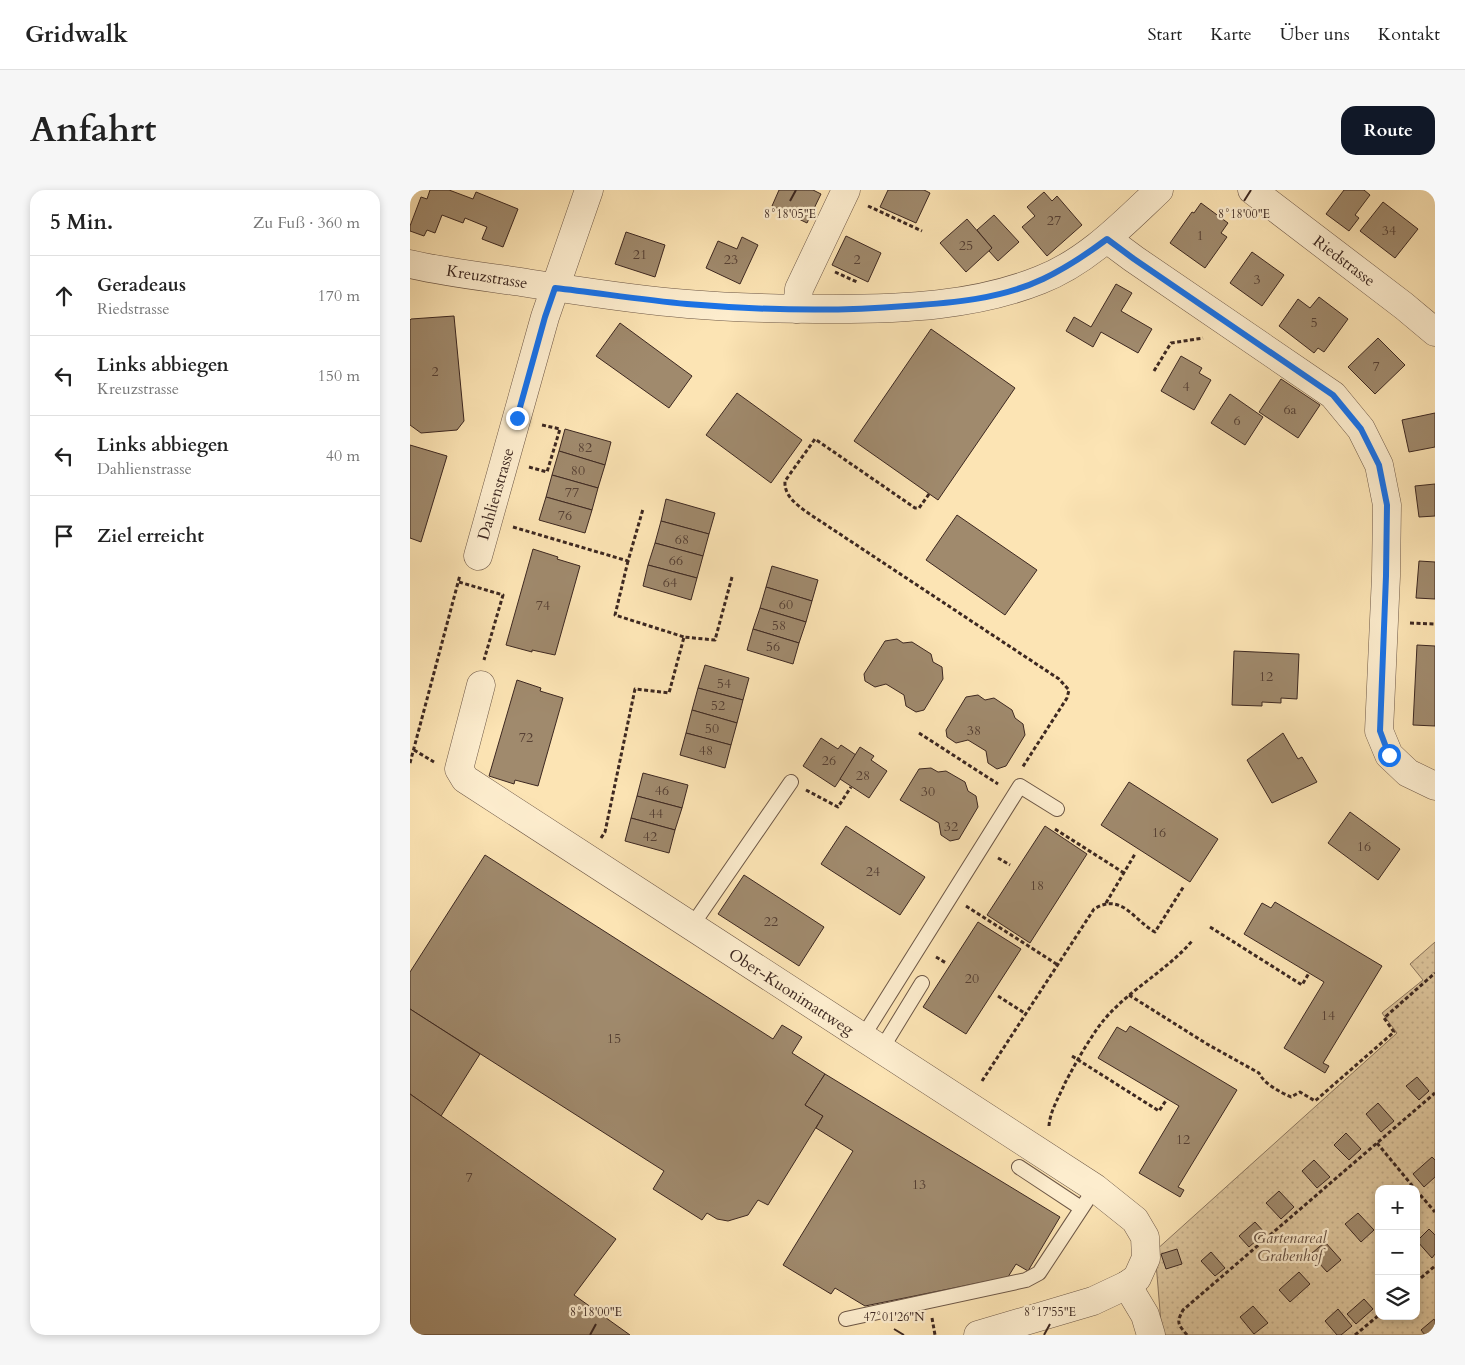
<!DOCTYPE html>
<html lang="de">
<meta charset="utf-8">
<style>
body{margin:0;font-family:Cardo,serif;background:#f6f6f6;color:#222}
.controls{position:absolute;right:15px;bottom:15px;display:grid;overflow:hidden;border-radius:10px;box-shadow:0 2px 8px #0003}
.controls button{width:45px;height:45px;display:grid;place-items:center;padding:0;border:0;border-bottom:1px solid #e0e0e0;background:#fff;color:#222;font:25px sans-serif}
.stop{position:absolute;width:15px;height:15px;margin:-11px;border:4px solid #1a73e8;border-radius:50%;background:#fff}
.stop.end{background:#1a73e8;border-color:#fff;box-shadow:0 1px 5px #0008}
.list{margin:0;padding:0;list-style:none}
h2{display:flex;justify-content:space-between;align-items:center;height:65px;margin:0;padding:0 20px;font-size:21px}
h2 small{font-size:16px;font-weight:400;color:#767676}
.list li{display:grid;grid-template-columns:32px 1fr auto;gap:15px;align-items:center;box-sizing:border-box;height:80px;padding:0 20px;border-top:1px solid #e0e0e0}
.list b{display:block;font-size:19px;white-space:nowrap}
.list p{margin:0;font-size:16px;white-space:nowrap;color:#767676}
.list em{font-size:16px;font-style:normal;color:#767676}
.icon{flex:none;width:28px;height:28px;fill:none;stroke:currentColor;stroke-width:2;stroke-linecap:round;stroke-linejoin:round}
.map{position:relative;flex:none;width:1025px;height:1145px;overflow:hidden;border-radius:15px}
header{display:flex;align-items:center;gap:30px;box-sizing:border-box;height:70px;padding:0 25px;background:#fff;border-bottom:1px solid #e0e0e0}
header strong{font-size:24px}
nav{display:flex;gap:28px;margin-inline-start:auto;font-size:18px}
.intro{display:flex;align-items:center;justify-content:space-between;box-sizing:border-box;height:120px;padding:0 30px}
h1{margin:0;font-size:35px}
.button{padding:12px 22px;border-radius:15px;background:#111827;color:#fff;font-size:18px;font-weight:700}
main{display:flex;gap:30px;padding:0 30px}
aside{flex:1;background:#fff;border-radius:15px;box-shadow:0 2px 8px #0003}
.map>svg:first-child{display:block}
</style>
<header>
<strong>Gridwalk</strong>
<nav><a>Start</a><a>Karte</a><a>Über uns</a><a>Kontakt</a></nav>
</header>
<div class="intro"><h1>Anfahrt</h1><a class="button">Route</a></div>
<main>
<aside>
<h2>5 Min.<small>Zu Fuß · 360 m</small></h2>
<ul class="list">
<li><svg class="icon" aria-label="ahead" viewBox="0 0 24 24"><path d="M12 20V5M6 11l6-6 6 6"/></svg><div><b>Geradeaus</b><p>Riedstrasse</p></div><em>170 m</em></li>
<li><svg class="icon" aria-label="left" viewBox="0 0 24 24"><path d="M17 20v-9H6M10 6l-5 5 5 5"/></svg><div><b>Links abbiegen</b><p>Kreuzstrasse</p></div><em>150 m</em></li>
<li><svg class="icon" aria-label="left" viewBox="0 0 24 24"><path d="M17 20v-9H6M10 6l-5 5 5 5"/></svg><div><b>Links abbiegen</b><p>Dahlienstrasse</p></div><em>40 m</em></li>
<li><svg class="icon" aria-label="arrive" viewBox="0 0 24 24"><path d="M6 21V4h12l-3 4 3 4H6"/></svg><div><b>Ziel erreicht</b></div></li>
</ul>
</aside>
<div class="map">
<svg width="1025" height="1145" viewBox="0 0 1025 1145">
<defs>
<pattern id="garden-dots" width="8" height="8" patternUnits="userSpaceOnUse" patternTransform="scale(1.25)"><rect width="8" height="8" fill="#dcc49b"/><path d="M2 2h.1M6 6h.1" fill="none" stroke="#bea885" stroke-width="1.8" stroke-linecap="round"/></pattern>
</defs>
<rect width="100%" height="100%" fill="#fce4b4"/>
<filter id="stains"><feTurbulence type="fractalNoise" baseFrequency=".004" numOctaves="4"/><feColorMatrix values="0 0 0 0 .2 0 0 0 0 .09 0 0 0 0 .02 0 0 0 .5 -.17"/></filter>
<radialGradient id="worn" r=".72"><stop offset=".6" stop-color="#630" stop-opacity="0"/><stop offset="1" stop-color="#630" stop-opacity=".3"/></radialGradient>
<!-- garden -->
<path fill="url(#garden-dots)" stroke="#8c765e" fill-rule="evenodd" d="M1025 752V1145H752L745 1061 987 843 972 823 1013 790 1000 774ZM969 999H1006V1126H969Z"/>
<!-- building -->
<g fill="#a08a6d" stroke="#3d2821">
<path d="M20 0H39L63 9 66 2 108 19 93 57 72 49 77 37 55 28 53 33 32 25 25 43 17 40 14 46 0 41V36L11 7 17 9Z"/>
<path d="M369 0H403L411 4 397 33 362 16Z"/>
<path d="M478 0H514L520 3 506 33 470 17Z"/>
<path d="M934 0H954L960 5 945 25 949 28 939 41 916 24Z"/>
<path d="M634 2 642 11 647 6 672 35 637 66 612 37 625 26 617 17Z"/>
<path d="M973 12 1008 39 985 68 950 41Z"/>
<path d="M791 13 818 33 811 43 817 47 795 78 760 53 782 22 784 23Z"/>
<path d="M584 25 609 52 588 71 579 61 582 58 567 40Z"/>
<path d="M557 29 582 58 556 82 530 53Z"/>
<path d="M216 42 255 55 245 87 205 74Z"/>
<path d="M436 46 471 63 458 92 422 75Z"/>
<path d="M332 47 348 55 330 94 296 78 308 51 327 59Z"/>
<path d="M842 62 874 85 852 116 820 93Z"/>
<path d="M706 94 722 103 711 121 742 139 728 163 691 142 683 157 656 141 664 127 681 137Z"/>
<path d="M909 107 938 129 914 162 908 158 904 163 869 136 888 109 900 118Z"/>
<path d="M44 126 54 231 47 240 11 243 0 235V130L1 129Z"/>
<path d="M210 133 282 186 259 218 186 166Z"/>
<path d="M521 139 605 198 528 310 444 251Z"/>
<path d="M968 148 995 175 965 204 938 177Z"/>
<path d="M771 166 792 178 789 183 801 190 784 220 751 201Z"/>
<path d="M871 189 910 215 888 248 849 222Z"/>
<path d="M327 203 392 250 361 293 296 245Z"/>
<path d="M820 204 853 227 835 255 801 233Z"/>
<path d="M1025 223V257L999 262 992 230Z"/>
<path d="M155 239 201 252 195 275 149 261Z"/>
<path d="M0 255 37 266 11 352 0 348Z"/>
<path d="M149 261 195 275 188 298 142 285Z"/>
<path d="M142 285 188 298 182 320 136 307Z"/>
<path d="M1025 294V326L1009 327 1005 296Z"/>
<path d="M136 307 182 320 175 343 129 330Z"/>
<path d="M256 309 305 323 299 344 251 331Z"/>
<path d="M547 325 627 380 595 425 516 370Z"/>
<path d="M251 331 299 344 293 366 245 353Z"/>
<path d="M245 353 293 366 287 388 238 375Z"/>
<path d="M123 359 148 367 147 369 170 376 145 465 122 460V462L96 455Z"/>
<path d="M1009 371 1025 372V409L1006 408Z"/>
<path d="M238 375 287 388 281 410 233 396Z"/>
<path d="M362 376 408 390 402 411 356 397Z"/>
<path d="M356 397 402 411 396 432 350 418Z"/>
<path d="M350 418 396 432 389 453 343 439Z"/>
<path d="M343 439 389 453 383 474 337 460Z"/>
<path d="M487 449 493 453 502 452 521 464 523 472 532 477 533 489 514 520 506 522 496 516 494 505 476 494 465 497 455 491 454 484 475 451Z"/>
<path d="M1007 455 1025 456V536L1003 535Z"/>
<path d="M824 461 889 464 887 509 871 508V513L852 512V516L822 515Z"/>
<path d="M295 475 339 488 333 510 288 498Z"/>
<path d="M107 490 131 498 130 501 153 508 128 596 105 590 104 594 79 586Z"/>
<path d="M288 498 333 510 327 533 282 520Z"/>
<path d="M568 505 575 510 584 508 602 520 605 528 613 534 615 545 596 576 587 579 578 573 576 561 558 550 546 553 537 547 536 540 556 507Z"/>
<path d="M282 520 327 533 321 555 276 543Z"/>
<path d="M276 543 321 555 315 578 270 565Z"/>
<path d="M873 543 888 569 892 567 907 592 862 613 837 570Z"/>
<path d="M411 548 428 559 431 555 446 565 425 597 393 576Z"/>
<path d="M450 557 464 566 461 570 477 581 459 608 430 589Z"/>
<path d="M521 578 528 582 536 581 555 592 558 601 566 606 568 617 549 649 540 651 531 645 529 633 490 610 509 579Z"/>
<path d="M233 583 278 595 272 618 227 606Z"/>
<path d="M719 592 808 649 780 692 691 635Z"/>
<path d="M227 606 272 618 265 640 221 628Z"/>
<path d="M940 622 990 659 968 690 918 653Z"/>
<path d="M221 628 265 640 259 663 215 651Z"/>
<path d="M436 636 515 687 490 725 411 674Z"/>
<path d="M635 636 677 664 620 753 577 725Z"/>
<path d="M75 665 363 849 372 835 392 847 382 863 415 884 395 915 413 926 358 1015 348 1010 338 1025 318 1031 307 1029 297 1023 292 1030 243 999 254 981 0 819V782Z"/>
<path d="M334 685 414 737 389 776 308 724Z"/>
<path d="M865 712 972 776 913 873 919 876 915 883 874 858 914 792 834 744 852 713 861 718Z"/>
<path d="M568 732 611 759 556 844 513 817Z"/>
<path d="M0 819 70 864 31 926 0 904Z"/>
<path d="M720 836 827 900 768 997 774 1000 770 1007 729 983 769 916 688 868 707 837 716 842Z"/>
<path d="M415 884 650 1027 618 1081 606 1074 598 1087 455 1116 425 1098 421 1104 373 1075 443 961 406 938 413 926 395 915Z"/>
<path d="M1007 887 1019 901 1009 910 996 896Z"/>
<path d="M0 904 206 1049 164 1105 220 1145H0Z"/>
<path d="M968 913 984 931 971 942 956 924Z"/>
<path d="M936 943 951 959 939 970 924 955Z"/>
<path d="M1022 967 1025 970V987L1014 997 1003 984Z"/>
<path d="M904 970 920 987 907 998 892 981Z"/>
<path d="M869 1001 884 1017 871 1029 856 1013Z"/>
<path d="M948 1023 964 1040 951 1052 935 1034Z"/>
<path d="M845 1032 855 1043 839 1057 829 1046Z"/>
<path d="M1019 1039 1025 1045V1064L1022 1068 1007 1051Z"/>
<path d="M915 1052 931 1070 917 1082 901 1064Z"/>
<path d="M767 1059 772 1074 756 1079 751 1064Z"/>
<path d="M801 1062 815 1078 805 1086 791 1071Z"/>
<path d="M889 1082 900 1094 880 1112 869 1100Z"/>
<path d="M954 1109 963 1119 946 1134 937 1124Z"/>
<path d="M843 1116 858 1133 844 1144 830 1127Z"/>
<path d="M928 1119 942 1136 931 1145H927L915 1131Z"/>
<path d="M1024 1129 1025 1131V1145H1015L1011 1140Z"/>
</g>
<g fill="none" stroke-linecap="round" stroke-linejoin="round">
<!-- service casing -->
<g stroke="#6d5746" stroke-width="16">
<g id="service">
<path d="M281 737 381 592"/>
<path d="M452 848 610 596 647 619"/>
<path d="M471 860 512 793"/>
<path d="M609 977 671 1018"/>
<path d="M436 1129 616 1090 629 1083 685 998"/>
</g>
</g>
<!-- minor casing -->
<g stroke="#6d5746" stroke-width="29">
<g id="minor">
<path d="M842 0 994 116 1025 142"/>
<path d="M697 49 724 69 923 205 951 239 969 275 977 315 976 386 969 541 979 565 998 583 1025 596"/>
<path d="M0 74C38 83 78 87 117 93 170 101 224 110 278 114 326 118 375 119 424 119 493 119 565 116 630 90 677 72 713 34 749 0"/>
<path d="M387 119 389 99 436 0"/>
<path d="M68 366 135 127 179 0"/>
<path d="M71 495 49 579 55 589 685 998 725 1030 735 1047 736 1068 727 1088 717 1095 683 1111 568 1145"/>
<path d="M717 1095 735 1125 741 1145"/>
</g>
</g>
<!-- path -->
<g stroke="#3d2821" stroke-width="3" stroke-dasharray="4 2.5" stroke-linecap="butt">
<path d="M458 16 512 41"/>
<path d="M425 82 447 92"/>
<path d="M744 181 761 153 793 148"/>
<path d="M119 277 137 282 150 239 132 235"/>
<path d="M519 304 509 318H505L405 249 375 291C374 305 385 313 395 321L649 489 659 500 657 508 612 578"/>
<path d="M103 337 218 371 233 319"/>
<path d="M218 371 205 425 274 447"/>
<path d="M49 392 93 405 74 470"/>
<path d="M1000 433 1025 434"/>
<path d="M509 543 588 594"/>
<path d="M4 560 24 572"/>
<path d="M0 573 50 385"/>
<path d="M396 600 428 617 441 597"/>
<path d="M645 639 714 683"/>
<path d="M191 648 195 642 225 499 259 503 274 447 305 450 322 387"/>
<path d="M588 668 600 675"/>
<path d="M696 713 725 664"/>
<path d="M556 716 648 775"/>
<path d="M800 737 892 795 899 783"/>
<path d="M526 767 536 773"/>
<path d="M719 805 797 854 849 883C854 894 870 902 881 907L890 902 905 911 984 842 974 828 1025 783"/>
<path d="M588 806 616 824"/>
<path d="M662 866 749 921 757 909"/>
<path d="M572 891 684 719C712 702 723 730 745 742L774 696"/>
<path d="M639 936C640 921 649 907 655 893 666 872 685 838 701 822 726 796 759 778 782 751"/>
<path d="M967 953 1005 999"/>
<path d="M1006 1000 1025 1022"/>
<path d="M1006 1092 1025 1076"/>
<path d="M522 1128 525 1145"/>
<path d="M777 1145C768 1134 766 1133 773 1120L1025 903"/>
<path d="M945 1145 969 1125"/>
</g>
<!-- service -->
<use href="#service" stroke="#fdedce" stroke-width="14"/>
<!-- minor -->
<use href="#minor" stroke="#fdedce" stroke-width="28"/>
</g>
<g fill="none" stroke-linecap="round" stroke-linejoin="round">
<!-- route -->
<path stroke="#1a73e8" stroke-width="6" d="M107 228 135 127 145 98C189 103 233 110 277 114 349 120 424 122 496 116 542 113 591 109 633 89 656 78 677 64 697 49L724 69 923 205 951 239 969 275 977 315 976 386 970 541 979 565"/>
</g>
<!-- ticks -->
<path fill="none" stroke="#3d2821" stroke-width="2" d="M380 11 386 0M834 11 841 0M484 1139 494 1145M180 1145 186 1134M634 1145 640 1134"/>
<g text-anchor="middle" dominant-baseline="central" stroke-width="4.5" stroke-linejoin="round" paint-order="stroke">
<!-- number labels -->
<g font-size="14" fill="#564034">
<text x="644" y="30">27</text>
<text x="979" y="40">34</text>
<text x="790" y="45">1</text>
<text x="556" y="55">25</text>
<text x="230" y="64">21</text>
<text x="321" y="69">23</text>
<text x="447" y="69">2</text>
<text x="847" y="89">3</text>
<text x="904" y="132">5</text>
<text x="966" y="176">7</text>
<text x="25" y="181">2</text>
<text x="776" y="196">4</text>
<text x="880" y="219">6a</text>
<text x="827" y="230">6</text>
<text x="175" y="257">82</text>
<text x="168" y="280">80</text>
<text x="162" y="302">77</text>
<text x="155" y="325">76</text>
<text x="272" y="349">68</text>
<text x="266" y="370">66</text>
<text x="260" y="392">64</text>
<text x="376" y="414">60</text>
<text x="133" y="415">74</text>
<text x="369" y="435">58</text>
<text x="363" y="456">56</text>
<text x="856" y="486">12</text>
<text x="314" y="493">54</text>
<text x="308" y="515">52</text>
<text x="302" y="538">50</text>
<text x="564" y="540">38</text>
<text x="116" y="547">72</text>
<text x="296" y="560">48</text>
<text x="419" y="570">26</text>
<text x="453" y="585">28</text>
<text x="252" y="600">46</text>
<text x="518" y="601">30</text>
<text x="246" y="623">44</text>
<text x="541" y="636">32</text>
<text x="749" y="642">16</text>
<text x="240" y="646">42</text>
<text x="954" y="656">16</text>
<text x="463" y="681">24</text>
<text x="627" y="695">18</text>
<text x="361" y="731">22</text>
<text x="562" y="788">20</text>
<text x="918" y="825">14</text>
<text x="204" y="848">15</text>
<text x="773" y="949">12</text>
<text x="59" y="987">7</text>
<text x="509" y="994">13</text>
</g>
<!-- street labels -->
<g font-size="16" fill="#3d2821" stroke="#fdedce">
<text transform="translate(934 71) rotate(37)">Riedstrasse</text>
<text transform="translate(77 87) rotate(9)">Kreuzstrasse</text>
<text transform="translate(86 304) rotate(-74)">Dahlienstrasse</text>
<text transform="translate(381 802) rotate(33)">Ober-Kuonimattweg</text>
</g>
<!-- park labels -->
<g font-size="16" font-style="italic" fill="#654f40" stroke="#fdedce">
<text x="880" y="1048">Gartenareal<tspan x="880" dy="18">Grabenhof</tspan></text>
</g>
</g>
<g font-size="12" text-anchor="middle" fill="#3d2821" stroke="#fdedce" stroke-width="4.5" stroke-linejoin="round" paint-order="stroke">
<text x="380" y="28">8°18'05"E</text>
<text x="834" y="28">8°18'00"E</text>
<text x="186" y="1126">8°18'00"E</text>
<text x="640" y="1126">8°17'55"E</text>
<text x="484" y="1131">47°01'26"N</text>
</g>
<rect width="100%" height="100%" filter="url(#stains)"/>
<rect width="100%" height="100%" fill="url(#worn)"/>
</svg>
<div class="controls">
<button>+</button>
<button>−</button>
<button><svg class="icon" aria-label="layers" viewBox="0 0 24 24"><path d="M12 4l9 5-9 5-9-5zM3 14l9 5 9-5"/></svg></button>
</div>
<div class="stop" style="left:979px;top:565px"></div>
<div class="stop end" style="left:107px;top:228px"></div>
</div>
</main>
